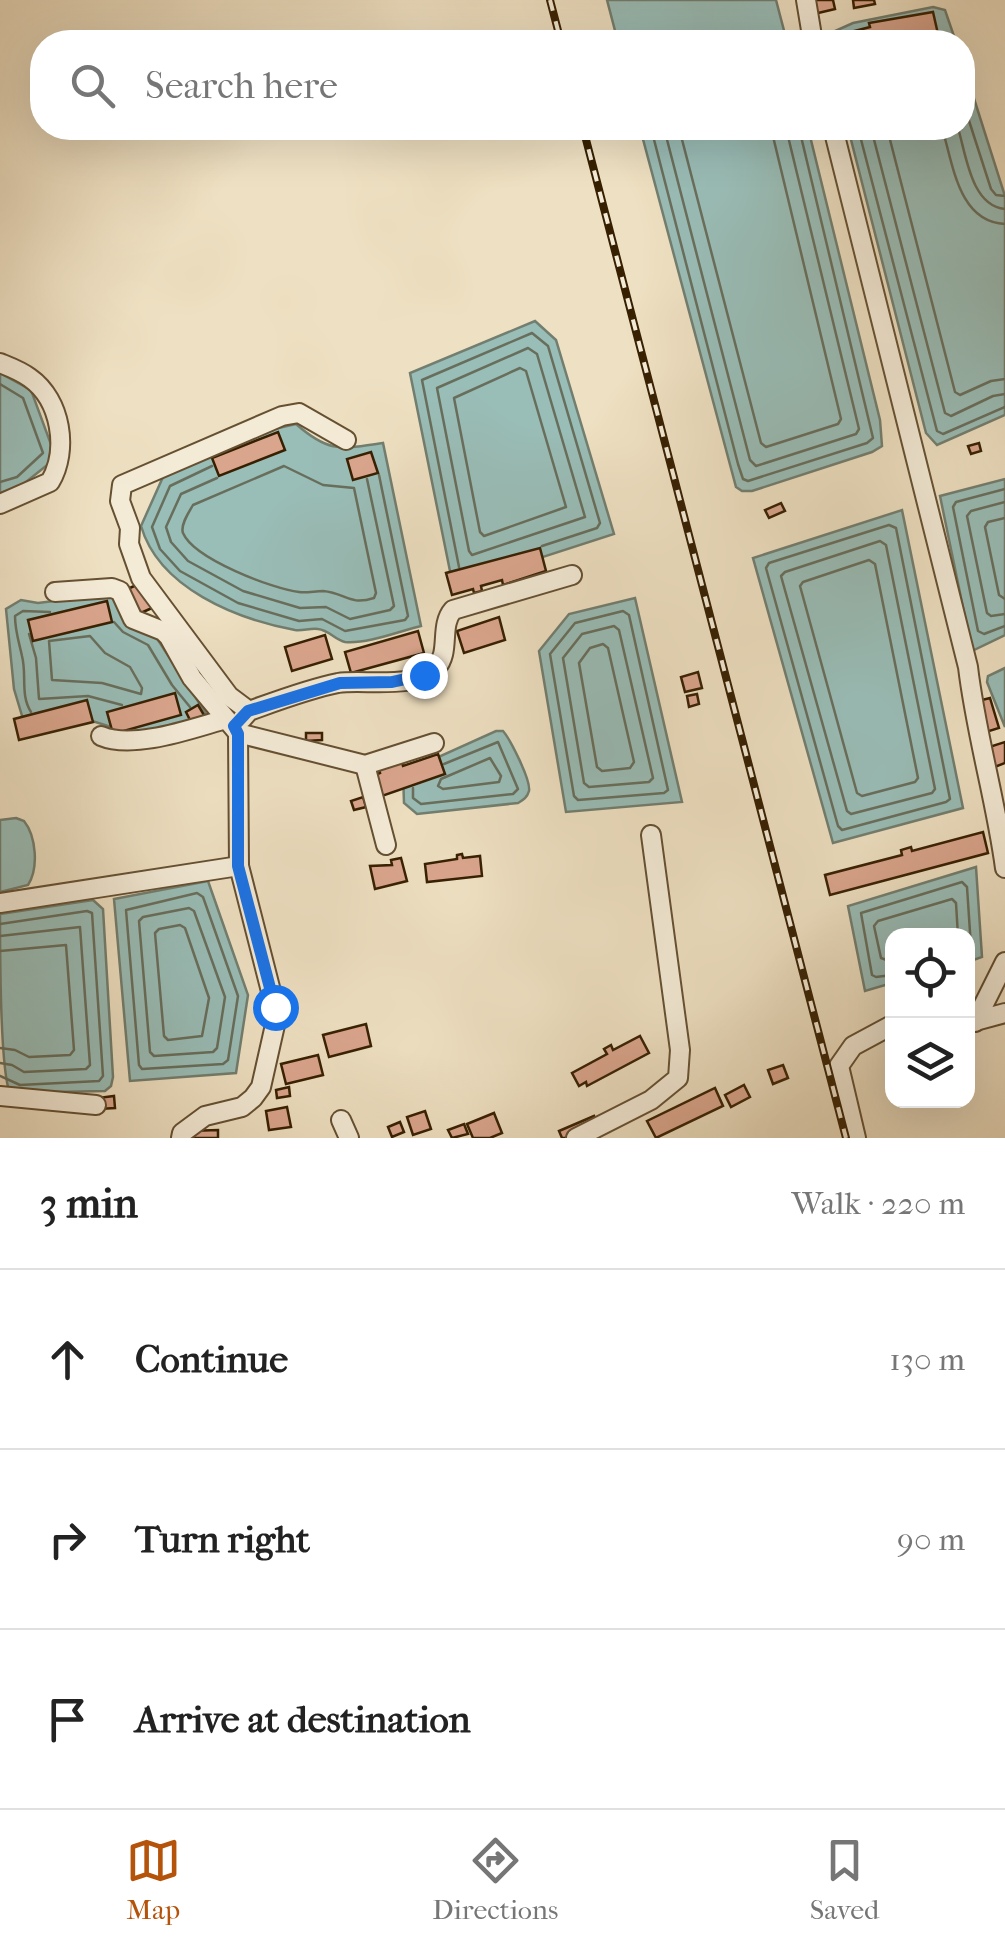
<!DOCTYPE html>
<meta charset="utf-8">
<style>
body{margin:0;font-family:"IM FELL French Canon",serif;background:#f6f6f6;color:#222}
.controls{position:absolute;right:30px;bottom:30px;display:grid;overflow:hidden;border-radius:20px;box-shadow:0 10px 40px #0002}
.controls button{width:90px;height:90px;display:grid;place-items:center;padding:0;border:0;border-bottom:2px solid #e0e0e0;background:#fff;color:#222;font:50px sans-serif}
.stop{position:absolute;width:30px;height:30px;margin:-22px;border:8px solid #1a73e8;border-radius:50%;background:#fff}
.stop.end{background:#1a73e8;border-color:#fff;box-shadow:0 2px 10px #0008}
.list{margin:0;padding:0;list-style:none}
h2{display:flex;justify-content:space-between;align-items:center;height:130px;margin:0;padding:0 40px;font-size:42px}
h2 small{font-size:32px;font-weight:400;color:#767676}
.list li{display:grid;grid-template-columns:65px 1fr auto;gap:30px;align-items:center;box-sizing:border-box;height:180px;padding:0 40px;border-top:2px solid #e0e0e0}
.list b{display:block;font-size:38px;white-space:nowrap}
.list em{font-size:32px;font-style:normal;color:#767676}
.icon{flex:none;width:55px;height:55px;fill:none;stroke:currentColor;stroke-width:2;stroke-linecap:round;stroke-linejoin:round}
.map{position:relative;flex:none;width:1005px;height:1138px;overflow:hidden}
.search{position:absolute;background:#fff;box-shadow:0 10px 40px #0002;left:30px;right:30px;top:30px;height:110px;display:flex;align-items:center;gap:25px;box-sizing:border-box;padding:0 35px;border-radius:40px;color:#767676;font-size:38px}
.sheet{height:670px;background:#fff}
nav{display:flex;justify-content:space-around;align-items:center;box-sizing:border-box;height:140px;border-top:2px solid #e0e0e0;background:#fff;font-size:28px;color:#767676}
nav a{display:grid;justify-items:center;gap:5px}
nav .on{color:#b45309}
.map>svg:first-child{display:block}
</style>
<div class="map">
<svg width="1005" height="1138" viewBox="0 0 1005 1138">
<rect width="100%" height="100%" fill="#eee0c2"/>
<filter id="stains"><feTurbulence type="fractalNoise" baseFrequency=".002" numOctaves="4"/><feColorMatrix values="0 0 0 0 .2 0 0 0 0 .09 0 0 0 0 .02 0 0 0 .5 -.17"/></filter>
<radialGradient id="worn" r=".72"><stop offset=".6" stop-color="#630" stop-opacity="0"/><stop offset="1" stop-color="#630" stop-opacity=".3"/></radialGradient>
<!-- water -->
<g fill="#99bdb7" stroke="#727e6f" stroke-width="2.5">
<path d="M607 0H776L787 42H618Z"/>
<path d="M933 7 945 10 956 42H826V35L853 23Z"/>
<path d="M963 64 1005 196V415L937 445 926 433 848 128H962Z"/>
<path d="M640 128H808L880 420 882 446 872 452 752 491H742L736 487Z"/>
<path d="M535 321 556 340 614 534 453 586 410 373Z"/>
<path d="M0 373 31 390 56 458 21 486 0 493Z"/>
<path d="M296 424C329 453 340 449 383 443L421 626C399 631 369 644 345 642 335 640 329 630 318 629 310 628 303 631 295 630 236 619 159 588 141 526L163 477 274 429Z"/>
<path d="M1005 479V635L972 651 940 496Z"/>
<path d="M902 510 963 808 833 843 753 558Z"/>
<path d="M94 596 112 597 128 623 156 637 209 718 207 722 130 733 86 719H23L14 689 6 609 21 600 38 603Z"/>
<path d="M635 598 682 802 566 812 539 651 569 614Z"/>
<path d="M1005 668V727L987 682 988 676Z"/>
<path d="M496 731H503C510 739 531 780 529 791 527 798 523 800 518 803L417 814 404 803 403 773Z"/>
<path d="M16 818 24 821C36 836 39 868 28 885L0 892V820Z"/>
<path d="M976 867 982 957 968 962V936H892V983L865 991 848 906Z"/>
<path d="M208 881 248 995 236 1073 130 1081 114 899Z"/>
<path d="M93 900 103 909 113 1077 111 1086 105 1091 10 1093C0 1071 0 948 0 914Z"/>
</g>
<g fill="none" stroke-linecap="round" stroke-linejoin="round">
<!-- shore -->
<g stroke="#686e5c" stroke-width="2.5">
<path d="M962 99 991 189 996 195 1005 196"/>
<path d="M651 128 738 464 743 479 748 481 867 443 873 438 799 128"/>
<path d="M664 128 750 460 756 466 856 434 859 429 786 128"/>
<path d="M679 128 761 443 766 447 838 424 841 419 771 128"/>
<path d="M858 128 937 431 943 434 1005 407"/>
<path d="M871 128 945 413 951 416 993 396 1005 394"/>
<path d="M887 128 955 392 960 395 991 381 1005 379"/>
<path d="M942 128C953 163 958 222 1005 224"/>
<path d="M958 128C966 154 971 206 1005 209"/>
<path d="M528 348 537 354 585 517 472 555 469 551 437 388Z"/>
<path d="M520 368 526 371 566 507 484 536 480 532 454 398Z"/>
<path d="M0 384 23 398 43 453 17 477 0 482"/>
<path d="M212 466 170 486 152 527 160 549 180 571 238 603 299 621 322 619 345 631 405 620 408 616 379 475"/>
<path d="M284 466 323 485 354 488 376 593 374 598C349 606 346 593 323 591 315 591 307 593 299 592 273 589 194 559 183 533 180 525 189 512 193 505Z"/>
<path d="M217 478 181 494 166 527 171 542 188 561 243 591 300 608 326 607 350 619 390 610 394 606 367 479"/>
<path d="M1005 489 956 502 953 507 978 631 984 634 1005 626"/>
<path d="M1005 502 971 511 967 516 987 613 991 616 1005 614"/>
<path d="M1005 518 988 522 985 527 999 595 1005 599"/>
<path d="M889 525 896 528 950 799 946 802 842 830 838 826 766 568 769 563Z"/>
<path d="M880 541 886 545 935 789 932 793 851 814 847 811 781 576 785 572Z"/>
<path d="M869 560 875 564 918 778 915 782 862 796 857 793 800 586 803 582Z"/>
<path d="M459 567 422 380 532 333 548 346 600 523 597 528 542 546"/>
<path d="M623 611 629 615 668 790 664 793 578 800 574 796 550 654 575 623Z"/>
<path d="M114 622 123 632 148 645 172 685 190 707"/>
<path d="M614 626 619 630 653 778 649 782 589 787 584 783 563 658 582 634Z"/>
<path d="M29 634 36 658 39 699 88 696 122 705"/>
<path d="M90 636 105 653 130 667 142 688 141 694 102 683 52 680 49 641Z"/>
<path d="M603 644 608 648 634 762 630 768 602 771 597 767 579 663 590 648Z"/>
<path d="M31 712C20 695 27 675 22 656 19 642 15 631 15 616L23 611 50 612"/>
<path d="M490 758 501 776 499 782 443 789 438 786 441 779Z"/>
<path d="M413 788V798L421 804 513 794 518 789 498 742 444 764"/>
<path d="M197 893 203 897 238 996 228 1060 223 1064 142 1069 139 1065 126 910Z"/>
<path d="M189 908 194 911 225 997 217 1048 213 1052 154 1056 150 1052 139 921 143 917Z"/>
<path d="M0 924 87 911 92 913 103 1076 99 1081 20 1085 0 1076"/>
<path d="M180 925 185 928 209 998 202 1036 168 1040 164 1036 155 933 159 929Z"/>
<path d="M0 936 80 927 90 1065 86 1069 24 1072 12 1065 0 1063"/>
<path d="M0 951 66 945 74 1050 70 1055 29 1057 15 1050 0 1048"/>
<path d="M892 962 881 958 874 926 878 921 952 899 956 903 958 936"/>
<path d="M892 975 876 977 872 975 861 913 962 882 967 887 971 947 968 951"/>
</g>
</g>
<!-- building -->
<g fill="#daa58d" stroke="#372002" stroke-width="2.5">
<path d="M810 0H833L835 9 814 14Z"/>
<path d="M853 0H874L875 4 854 8Z"/>
<path d="M933 12 938 34 902 42H829L827 38 870 27 869 23Z"/>
<path d="M278 432 285 450 219 476 212 458Z"/>
<path d="M979 443 981 451 971 454 968 446Z"/>
<path d="M371 452 378 473 353 480 347 459Z"/>
<path d="M781 503 785 511 769 518 765 510Z"/>
<path d="M540 548 546 571 503 585 502 580 481 586 482 591 474 593 473 589 452 595 446 573Z"/>
<path d="M141 583 152 608 134 616 123 591Z"/>
<path d="M107 601 112 622 33 641 28 620Z"/>
<path d="M499 617 505 640 464 653 457 631Z"/>
<path d="M418 631 424 653 351 673 345 652Z"/>
<path d="M325 635 332 659 292 671 285 647Z"/>
<path d="M698 672 702 688 685 692 681 677Z"/>
<path d="M175 693 181 715 113 734 107 712Z"/>
<path d="M697 694 699 704 689 707 687 696Z"/>
<path d="M990 698 999 728 986 732 978 701Z"/>
<path d="M87 700 93 722 19 740 14 719Z"/>
<path d="M198 705 204 715 191 722 186 712Z"/>
<path d="M306 733H322V740L306 741Z"/>
<path d="M1005 742V763L992 768 986 748Z"/>
<path d="M438 754 445 774 382 796 375 775 380 773 378 766 401 759 403 766Z"/>
<path d="M363 797 366 807 354 810 351 801Z"/>
<path d="M983 832 988 853 830 895 825 875 902 855 901 850 911 847 912 851Z"/>
<path d="M462 854 463 858 480 856 482 876 427 882 425 864 457 859V855Z"/>
<path d="M401 858 407 881 375 889 370 866 392 865 391 860Z"/>
<path d="M366 1024 371 1046 329 1057 323 1035Z"/>
<path d="M640 1036 649 1053 587 1086 586 1082 579 1086 572 1073 607 1054 604 1049 611 1045 613 1050Z"/>
<path d="M318 1055 323 1075 286 1084 281 1064Z"/>
<path d="M783 1065 788 1078 773 1084 768 1070Z"/>
<path d="M744 1085 750 1097 731 1107 725 1095Z"/>
<path d="M289 1087 290 1096 277 1098 276 1090Z"/>
<path d="M715 1088 723 1106 656 1138 647 1121Z"/>
<path d="M114 1096 115 1108 99 1109 98 1098Z"/>
<path d="M287 1107 291 1127 269 1130 266 1111Z"/>
<path d="M425 1111 431 1129 413 1135 407 1117Z"/>
<path d="M494 1113 502 1133 490 1138H473L467 1124Z"/>
<path d="M594 1116 598 1126 570 1138H562L559 1131Z"/>
<path d="M400 1122 404 1132 392 1137 388 1127Z"/>
<path d="M464 1124 468 1134 452 1138 448 1130Z"/>
<path d="M218 1130V1138H189L188 1131Z"/>
</g>
<g fill="none" stroke-linecap="round" stroke-linejoin="round">
<!-- minor casing -->
<g stroke="#655032" stroke-width="22">
<g id="minor">
<path d="M806 0 813 42"/>
<path d="M833 128 968 667C976 735 996 800 1005 868"/>
<path d="M0 363C10 367 21 371 30 378 61 400 69 450 50 482L0 504"/>
<path d="M55 592 112 588 120 591 133 619 163 631 169 637 192 678 238 733 239 866 275 1007V1025L261 1087 253 1098 242 1107 205 1116 182 1133 181 1138"/>
<path d="M249 711 229 696 141 578 129 544 130 528 120 501 122 485 282 416 299 413 346 440"/>
<path d="M242 719 249 711C277 701 308 689 338 683 363 679 417 690 436 668 451 652 439 626 453 610L572 575"/>
<path d="M238 733 365 765 434 743"/>
<path d="M101 736C134 750 193 728 226 719"/>
<path d="M365 765 386 845"/>
<path d="M0 903 239 866"/>
<path d="M975 1022 1005 962"/>
<path d="M968 1023 1005 1013"/>
<path d="M0 1096 96 1105"/>
<path d="M341 1120 349 1138"/>
<path d="M576 1138 651 1100 678 1078 680 1050 651 835"/>
<path d="M856 1138 839 1066 853 1046 892 1025"/>
</g>
</g>
<!-- minor -->
<use href="#minor" stroke="#f4ebd7" stroke-width="18"/>
<!-- rail casing -->
<g stroke="#372002" stroke-width="8">
<g id="rail">
<path d="M550 0 561 42"/>
<path d="M583 128 846 1138"/>
</g>
</g>
<!-- rail -->
<use href="#rail" stroke="#f4ebd7" stroke-width="4" stroke-dasharray="11" stroke-linecap="butt"/>
</g>
<g fill="none" stroke-linecap="round" stroke-linejoin="round">
<!-- route -->
<path stroke="#1a73e8" stroke-width="12" d="M275 1007 238 866V734L234 726 248 711 340 683 392 682 424 675"/>
</g>
<rect width="100%" height="100%" filter="url(#stains)"/>
<rect width="100%" height="100%" fill="url(#worn)"/>
</svg>
<div class="controls">
<button><svg class="icon" aria-label="locate" viewBox="0 0 24 24"><circle cx="12" cy="12" r="6"/><path d="M12 2v4M12 18v4M2 12h4M18 12h4"/></svg></button>
<button><svg class="icon" aria-label="layers" viewBox="0 0 24 24"><path d="M12 4l9 5-9 5-9-5zM3 14l9 5 9-5"/></svg></button>
</div>
<div class="stop" style="left:275px;top:1007px"></div>
<div class="stop end" style="left:424px;top:675px"></div>
<div class="search"><svg class="icon" aria-label="search" viewBox="0 0 24 24"><circle cx="10" cy="10" r="6"/><path d="M15 15l6 6"/></svg>Search here</div>
</div>
<section class="sheet">
<h2>3 min<small>Walk · 220 m</small></h2>
<ul class="list">
<li><svg class="icon" aria-label="ahead" viewBox="0 0 24 24"><path d="M12 20V5M6 11l6-6 6 6"/></svg><div><b>Continue</b></div><em>130 m</em></li>
<li><svg class="icon" aria-label="right" viewBox="0 0 24 24"><path d="M7 20v-9h11M14 6l5 5-5 5"/></svg><div><b>Turn right</b></div><em>90 m</em></li>
<li><svg class="icon" aria-label="arrive" viewBox="0 0 24 24"><path d="M6 21V4h12l-3 4 3 4H6"/></svg><div><b>Arrive at destination</b></div></li>
</ul>
</section>
<nav>
<a class="on"><svg class="icon" aria-label="map" viewBox="0 0 24 24"><path d="M3 6l6-2 6 2 6-2v14l-6 2-6-2-6 2zM9 4v14M15 6v14"/></svg>Map</a>
<a><svg class="icon" aria-label="directions" viewBox="0 0 24 24"><path d="M12 3l9 9-9 9-9-9zM9 14v-3h6M13 9l2 2-2 2"/></svg>Directions</a>
<a><svg class="icon" aria-label="saved" viewBox="0 0 24 24"><path d="M7 4h10v16l-5-4-5 4z"/></svg>Saved</a>
</nav>
